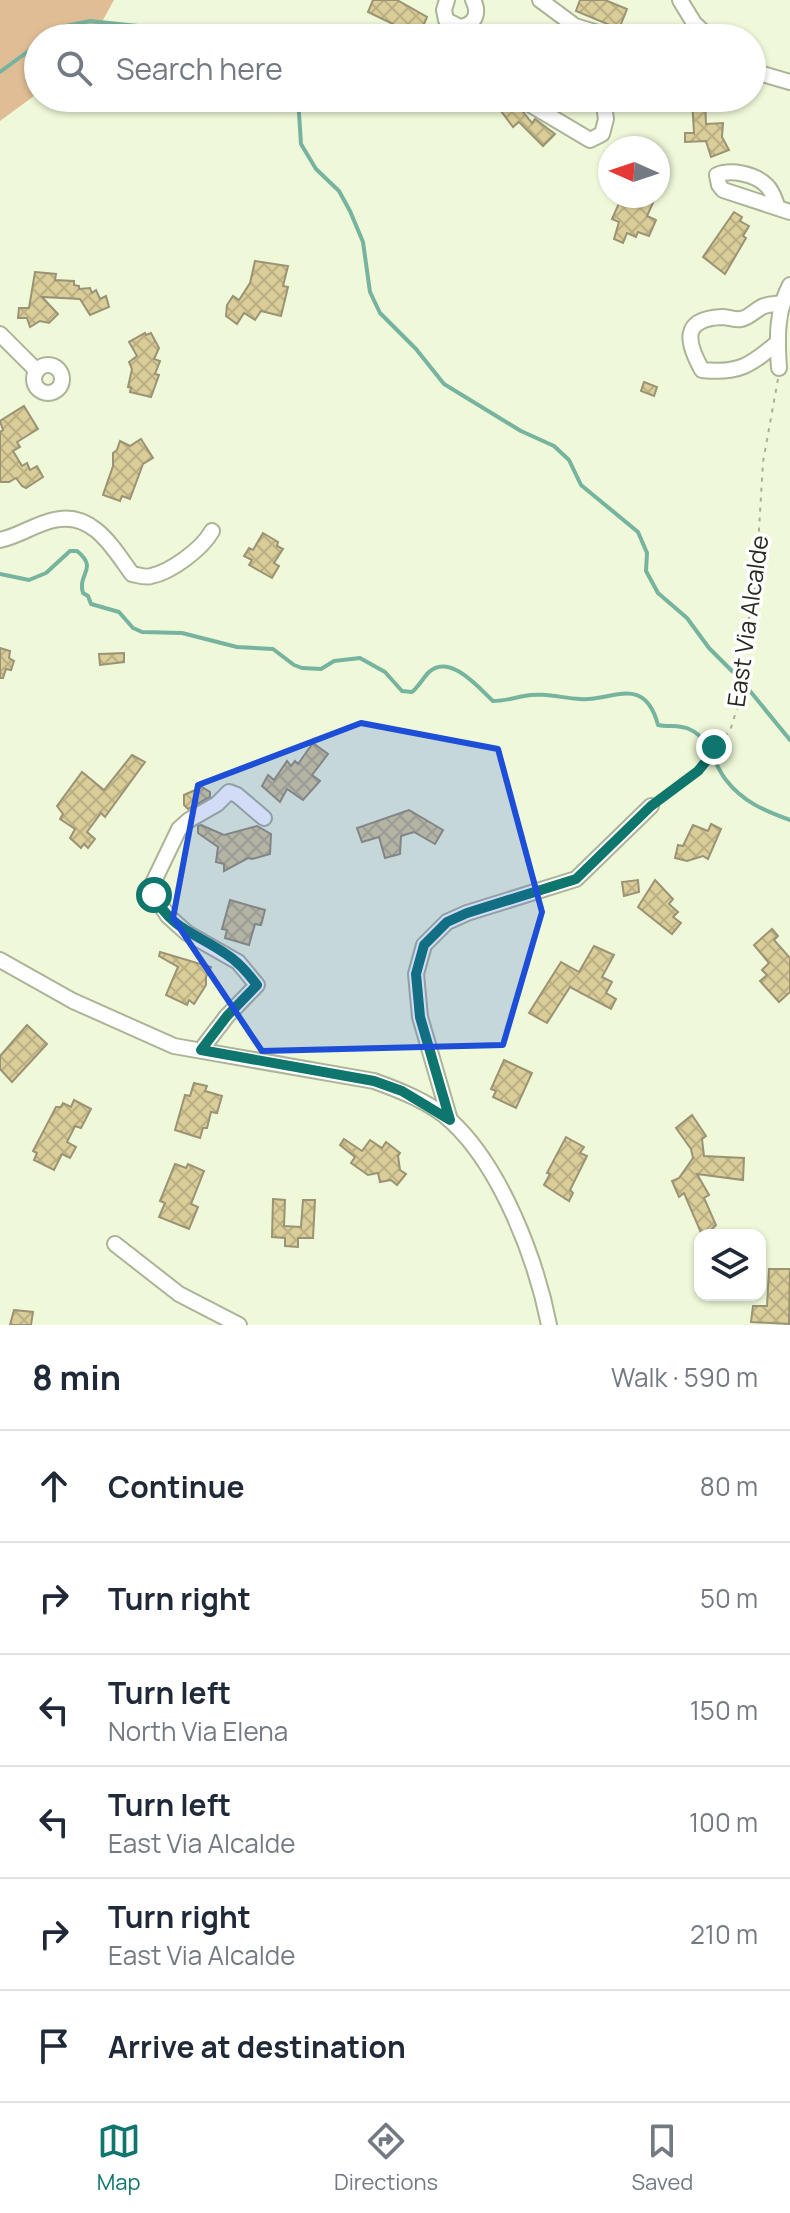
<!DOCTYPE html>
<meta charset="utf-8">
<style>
body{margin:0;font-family:Manrope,sans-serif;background:#f2f2f3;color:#1f2937}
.controls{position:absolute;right:24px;bottom:24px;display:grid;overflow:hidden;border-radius:16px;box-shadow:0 2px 6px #0004}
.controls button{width:72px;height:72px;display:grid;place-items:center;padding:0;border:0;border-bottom:2px solid #e0e1e3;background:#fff;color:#1f2937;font:40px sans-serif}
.compass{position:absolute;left:598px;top:136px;width:72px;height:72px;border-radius:50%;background:#fff;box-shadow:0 2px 6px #0004;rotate:273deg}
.stop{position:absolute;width:24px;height:24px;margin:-18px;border:6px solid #0f766e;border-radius:50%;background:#fff}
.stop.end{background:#0f766e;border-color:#fff;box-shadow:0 2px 8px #0008}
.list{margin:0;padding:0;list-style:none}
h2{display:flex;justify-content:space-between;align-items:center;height:104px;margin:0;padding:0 32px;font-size:34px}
h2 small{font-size:26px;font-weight:400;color:#747a83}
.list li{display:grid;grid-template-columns:52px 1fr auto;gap:24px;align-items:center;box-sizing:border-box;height:112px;padding:0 32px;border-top:2px solid #e0e1e3}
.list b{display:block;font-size:30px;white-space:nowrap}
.list p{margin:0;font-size:26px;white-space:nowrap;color:#747a83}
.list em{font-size:26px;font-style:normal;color:#747a83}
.icon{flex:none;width:44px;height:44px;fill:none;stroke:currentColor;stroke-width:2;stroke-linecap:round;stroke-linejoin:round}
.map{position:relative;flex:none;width:790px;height:1325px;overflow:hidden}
.search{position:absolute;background:#fff;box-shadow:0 2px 6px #0004;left:24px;right:24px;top:24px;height:88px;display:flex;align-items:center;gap:20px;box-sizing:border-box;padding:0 28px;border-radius:44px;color:#747a83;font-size:30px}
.sheet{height:776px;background:#fff}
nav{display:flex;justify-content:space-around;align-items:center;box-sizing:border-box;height:112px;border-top:2px solid #e0e1e3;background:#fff;font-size:22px;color:#747a83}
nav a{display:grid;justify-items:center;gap:4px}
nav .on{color:#0f766e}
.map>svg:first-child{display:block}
</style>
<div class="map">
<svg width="790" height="1325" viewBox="0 0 790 1325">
<defs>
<pattern id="building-cross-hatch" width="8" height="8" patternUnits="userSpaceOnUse" patternTransform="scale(2)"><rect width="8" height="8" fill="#dacd98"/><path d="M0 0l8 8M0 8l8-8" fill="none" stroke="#bbb083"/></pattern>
</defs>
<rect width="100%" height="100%" fill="#eff9d9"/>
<!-- grass -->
<path fill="#e0bd95" d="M0 0H114L93 38H38V93L0 121Z"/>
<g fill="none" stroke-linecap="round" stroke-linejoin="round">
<!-- stream -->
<g stroke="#77b49f" stroke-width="4">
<path d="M46 38 61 27 90 21 157 28 262 30 277 38"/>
<path d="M0 72 38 44"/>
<path d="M298 98 301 144 316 169 339 191 350 211 363 242 370 292 380 313 416 349 444 384 521 431 554 446 569 460 581 485 638 532 647 553 646 571 658 593 687 618 709 648 741 680 790 740"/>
<path d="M0 574 29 580 46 573 70 551H77C99 569 77 573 83 593L88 596 91 604 119 612 133 628 142 632 182 633 237 647 273 649 294 665 302 668 321 669 334 661 360 658 385 672 402 691 412 692C419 686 423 678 429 672 450 653 479 688 493 701 505 701 513 698 524 696 543 692 561 698 580 699 611 702 644 673 658 725 669 727 680 725 689 729 710 738 713 764 726 780 743 802 765 811 790 820"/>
</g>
</g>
<!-- building -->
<g fill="url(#building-cross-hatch)" stroke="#9a9375" stroke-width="2">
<path d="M373 0H397L427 17 418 38H410L391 29 393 24 368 12Z"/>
<path d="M580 0H605L627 9 619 29 576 11Z"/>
<path d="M512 98 532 123 535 119 555 134 543 146 519 122 513 127 498 107Z"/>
<path d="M705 99 706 124 723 123 722 137 729 150 711 157 706 141 685 142V133H694L692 100Z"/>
<path d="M627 196H656L647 216 656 220 649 236 638 232 636 237 627 233 623 243 614 239 619 222 612 219 620 201 624 203Z"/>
<path d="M734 212 742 217 740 221 749 226 743 236 746 238 725 274 703 257Z"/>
<path d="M255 261 288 266 283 286 288 287 281 316 261 311 255 320 244 313 237 324 226 316 227 305 233 296 239 300 250 283Z"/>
<path d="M35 272 56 274 55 280 74 281V285L79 286V289L90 288 92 293 96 290 100 299 106 296 109 307 90 315 80 299 42 297 58 314 49 323 40 321 30 327 27 318H18L19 308H29Z"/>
<path d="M145 333 146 335 151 333 159 348 154 359 160 361 155 374 159 375 151 397 130 392 131 388 128 387 132 369 129 362 137 356 129 342Z"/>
<path d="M644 382 657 387 654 396 641 391Z"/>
<path d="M24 406 38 429 17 442 20 447 13 451 22 466 27 463 30 470 37 466 43 477 26 488 22 486 16 478 9 482H0V432L3 430 0 421Z"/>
<path d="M141 439 153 458 143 464 130 499 122 496 120 501 103 495 113 466V453L117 450 120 441 130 446Z"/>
<path d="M263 533 278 542 277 546 283 549 274 563 279 566 272 578 249 565 252 560 244 556 249 548 253 550Z"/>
<path d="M0 648 10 651 9 658 14 661 11 670 6 669 3 678H0Z"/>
<path d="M124 653V662L100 665 99 654Z"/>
<path d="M313 743 328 754 312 775 320 781 303 800 287 789 280 802 262 786 268 775 274 780 287 761 291 766 295 761 298 764Z"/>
<path d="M132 755 145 762 105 817 101 813 87 832 95 839 88 848 84 844 81 848 70 838 75 829 60 819 63 814 57 806 82 772 104 790Z"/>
<path d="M202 787 210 792V797L188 809 184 805V795Z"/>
<path d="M409 810 443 830 435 844 414 832 401 836 400 854 385 858 379 837 362 842 357 828Z"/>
<path d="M711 824 721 829 708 859 703 856 687 861 675 858 678 845 683 846 693 825 708 831Z"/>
<path d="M201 825 224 835 257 826 271 834 270 854 252 859 248 858 224 871V864L216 862 218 847 198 833V826Z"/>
<path d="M638 880 639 892 624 896 622 882Z"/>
<path d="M655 880 673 899 669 904 678 912 673 917 681 923 672 934 638 907Z"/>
<path d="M230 900 265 910 261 925 255 924 249 945 225 938 227 930 222 929Z"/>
<path d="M772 929 778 936 774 940 790 958V992L779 1002 760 981 767 975 762 970 769 963 754 945Z"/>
<path d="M594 946 614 955 602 977 612 982 606 993 616 999 611 1009 570 987 547 1023 529 1013 561 962 579 972Z"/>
<path d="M160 952 211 967 206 977V985L194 1004 189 1000 187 1005 166 995 178 967 159 956Z"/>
<path d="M27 1025 47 1044 12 1082 0 1069V1056Z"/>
<path d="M504 1060 532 1073 516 1108 493 1097 496 1091 491 1089Z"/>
<path d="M194 1083 207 1086 205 1091 222 1096 217 1113 211 1112 207 1128H203L200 1138 175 1130 185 1095 190 1096Z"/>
<path d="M74 1100 91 1109 81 1128 75 1126 67 1142 76 1147 70 1158 62 1154 54 1170 34 1160 37 1153 33 1151 56 1107H61L63 1103 71 1107Z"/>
<path d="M692 1115 706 1136 702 1139 704 1156 744 1158 743 1180 697 1174 709 1195 704 1198 716 1225 706 1235H702L684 1193 679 1197 672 1181 679 1178 693 1158 691 1149 676 1128Z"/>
<path d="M566 1137 584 1147 580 1153 587 1156 570 1190 573 1193 569 1201 544 1185 550 1174 547 1173Z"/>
<path d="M344 1139 362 1151 370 1140 382 1148 386 1142 400 1153 398 1156 400 1170 406 1174 397 1185 391 1180 380 1182 378 1173 368 1175 351 1163 355 1157 340 1145Z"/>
<path d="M175 1164 186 1168 188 1164 204 1171 191 1204 198 1207 189 1229 159 1217 165 1203 160 1201Z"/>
<path d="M273 1199 285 1200 284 1226 301 1227 303 1200H315L313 1238H298V1247L285 1246V1238L272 1237Z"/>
<path d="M769 1269H790L789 1324 751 1322 753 1306H767Z"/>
<path d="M14 1310 33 1312 31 1325H10Z"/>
</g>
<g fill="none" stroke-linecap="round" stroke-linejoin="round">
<!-- minor casing -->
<g stroke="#abb496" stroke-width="18">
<g id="minor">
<path d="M447 0 444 10 446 20 460 27C475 25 480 13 473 0"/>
<path d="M540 0 575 26 615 38"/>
<path d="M680 0 694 23 710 38"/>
<path d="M752 71 790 82"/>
<path d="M526 102 590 140 602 134 606 119 603 99"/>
<path d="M778 208C775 200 772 190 766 185 755 174 731 169 717 175L719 185 723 190 790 212"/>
<path d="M0 334 37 371"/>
<path d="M778 342C751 365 739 374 702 370 687 343 680 319 722 317 728 317 735 320 741 319 749 318 756 309 764 306 770 304 776 304 783 303"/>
<circle cx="48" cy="379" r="14"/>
<path d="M779 368C777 339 776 312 790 285"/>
<path d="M0 540C19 536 35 524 54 520 93 511 113 548 132 574 138 575 145 578 151 576 171 572 202 549 212 531"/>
<path d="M0 960 73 1001 174 1046 374 1081C399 1090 430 1102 451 1121 501 1167 536 1259 549 1325"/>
<path d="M201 1050 227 1016 257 985 238 962 187 933 168 916 154 895 153 883 179 829 189 820 217 804 229 792 237 795 264 818"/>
<path d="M450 1120 420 1017 416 974 424 945 447 922 467 913 576 879 651 806"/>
<path d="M115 1244 179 1294 239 1325"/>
</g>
</g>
<!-- path -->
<path stroke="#a8af96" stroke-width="2" stroke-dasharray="4 6" stroke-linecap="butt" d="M661 798 704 765 714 747 730 731 740 699V665L756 581 763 462 778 379"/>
<!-- minor -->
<use href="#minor" stroke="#fff" stroke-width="14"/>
</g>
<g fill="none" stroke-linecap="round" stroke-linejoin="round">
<!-- route -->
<path stroke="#0f766e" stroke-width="10" d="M154 895C170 929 198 934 226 954 239 962 248 973 257 985L227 1016 201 1050 374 1081 402 1091 450 1120 420 1017 416 974 424 945 447 922 467 913 576 879 651 806 698 771 711 755 714 747"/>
</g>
<!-- marked area -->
<path fill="#1d4ed8" fill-opacity="0.2" stroke="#1d4ed8" stroke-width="6" stroke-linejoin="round" d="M361 723 498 749 542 912 503 1045 262 1051 173 918 198 785Z"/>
<g text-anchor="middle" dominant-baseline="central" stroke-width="7" stroke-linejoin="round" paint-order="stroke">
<!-- street labels -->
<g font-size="24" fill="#282b1f" stroke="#fff">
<text transform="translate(747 621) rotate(-82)">East Via Alcalde</text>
</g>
</g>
</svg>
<div class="controls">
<button><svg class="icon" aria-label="layers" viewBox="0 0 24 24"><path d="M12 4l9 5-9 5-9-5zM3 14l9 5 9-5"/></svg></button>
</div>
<svg class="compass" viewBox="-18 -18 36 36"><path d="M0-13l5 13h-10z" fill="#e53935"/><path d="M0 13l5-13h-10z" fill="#747a83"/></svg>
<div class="stop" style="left:154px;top:895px"></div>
<div class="stop end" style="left:714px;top:747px"></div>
<div class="search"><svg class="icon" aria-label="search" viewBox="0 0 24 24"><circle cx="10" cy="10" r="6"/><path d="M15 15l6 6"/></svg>Search here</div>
</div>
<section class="sheet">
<h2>8 min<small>Walk · 590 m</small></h2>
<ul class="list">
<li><svg class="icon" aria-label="ahead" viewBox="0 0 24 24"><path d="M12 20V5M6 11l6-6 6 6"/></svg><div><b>Continue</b></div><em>80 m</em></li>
<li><svg class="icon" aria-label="right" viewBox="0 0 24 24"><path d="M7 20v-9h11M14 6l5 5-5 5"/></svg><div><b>Turn right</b></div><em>50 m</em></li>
<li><svg class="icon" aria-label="left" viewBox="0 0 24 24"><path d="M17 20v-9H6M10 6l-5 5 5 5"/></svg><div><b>Turn left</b><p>North Via Elena</p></div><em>150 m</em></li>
<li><svg class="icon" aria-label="left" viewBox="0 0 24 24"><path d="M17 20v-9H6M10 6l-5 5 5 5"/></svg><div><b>Turn left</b><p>East Via Alcalde</p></div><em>100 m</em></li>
<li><svg class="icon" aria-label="right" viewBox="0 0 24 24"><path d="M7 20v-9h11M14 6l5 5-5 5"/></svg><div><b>Turn right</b><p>East Via Alcalde</p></div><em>210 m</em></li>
<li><svg class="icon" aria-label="arrive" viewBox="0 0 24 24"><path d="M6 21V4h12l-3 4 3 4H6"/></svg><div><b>Arrive at destination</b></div></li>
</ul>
</section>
<nav>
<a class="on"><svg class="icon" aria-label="map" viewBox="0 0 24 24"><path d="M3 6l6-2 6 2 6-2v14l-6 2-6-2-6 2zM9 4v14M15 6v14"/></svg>Map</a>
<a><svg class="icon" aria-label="directions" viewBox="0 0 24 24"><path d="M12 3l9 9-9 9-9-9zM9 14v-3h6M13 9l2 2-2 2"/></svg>Directions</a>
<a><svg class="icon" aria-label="saved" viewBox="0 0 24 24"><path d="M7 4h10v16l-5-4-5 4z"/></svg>Saved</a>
</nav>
